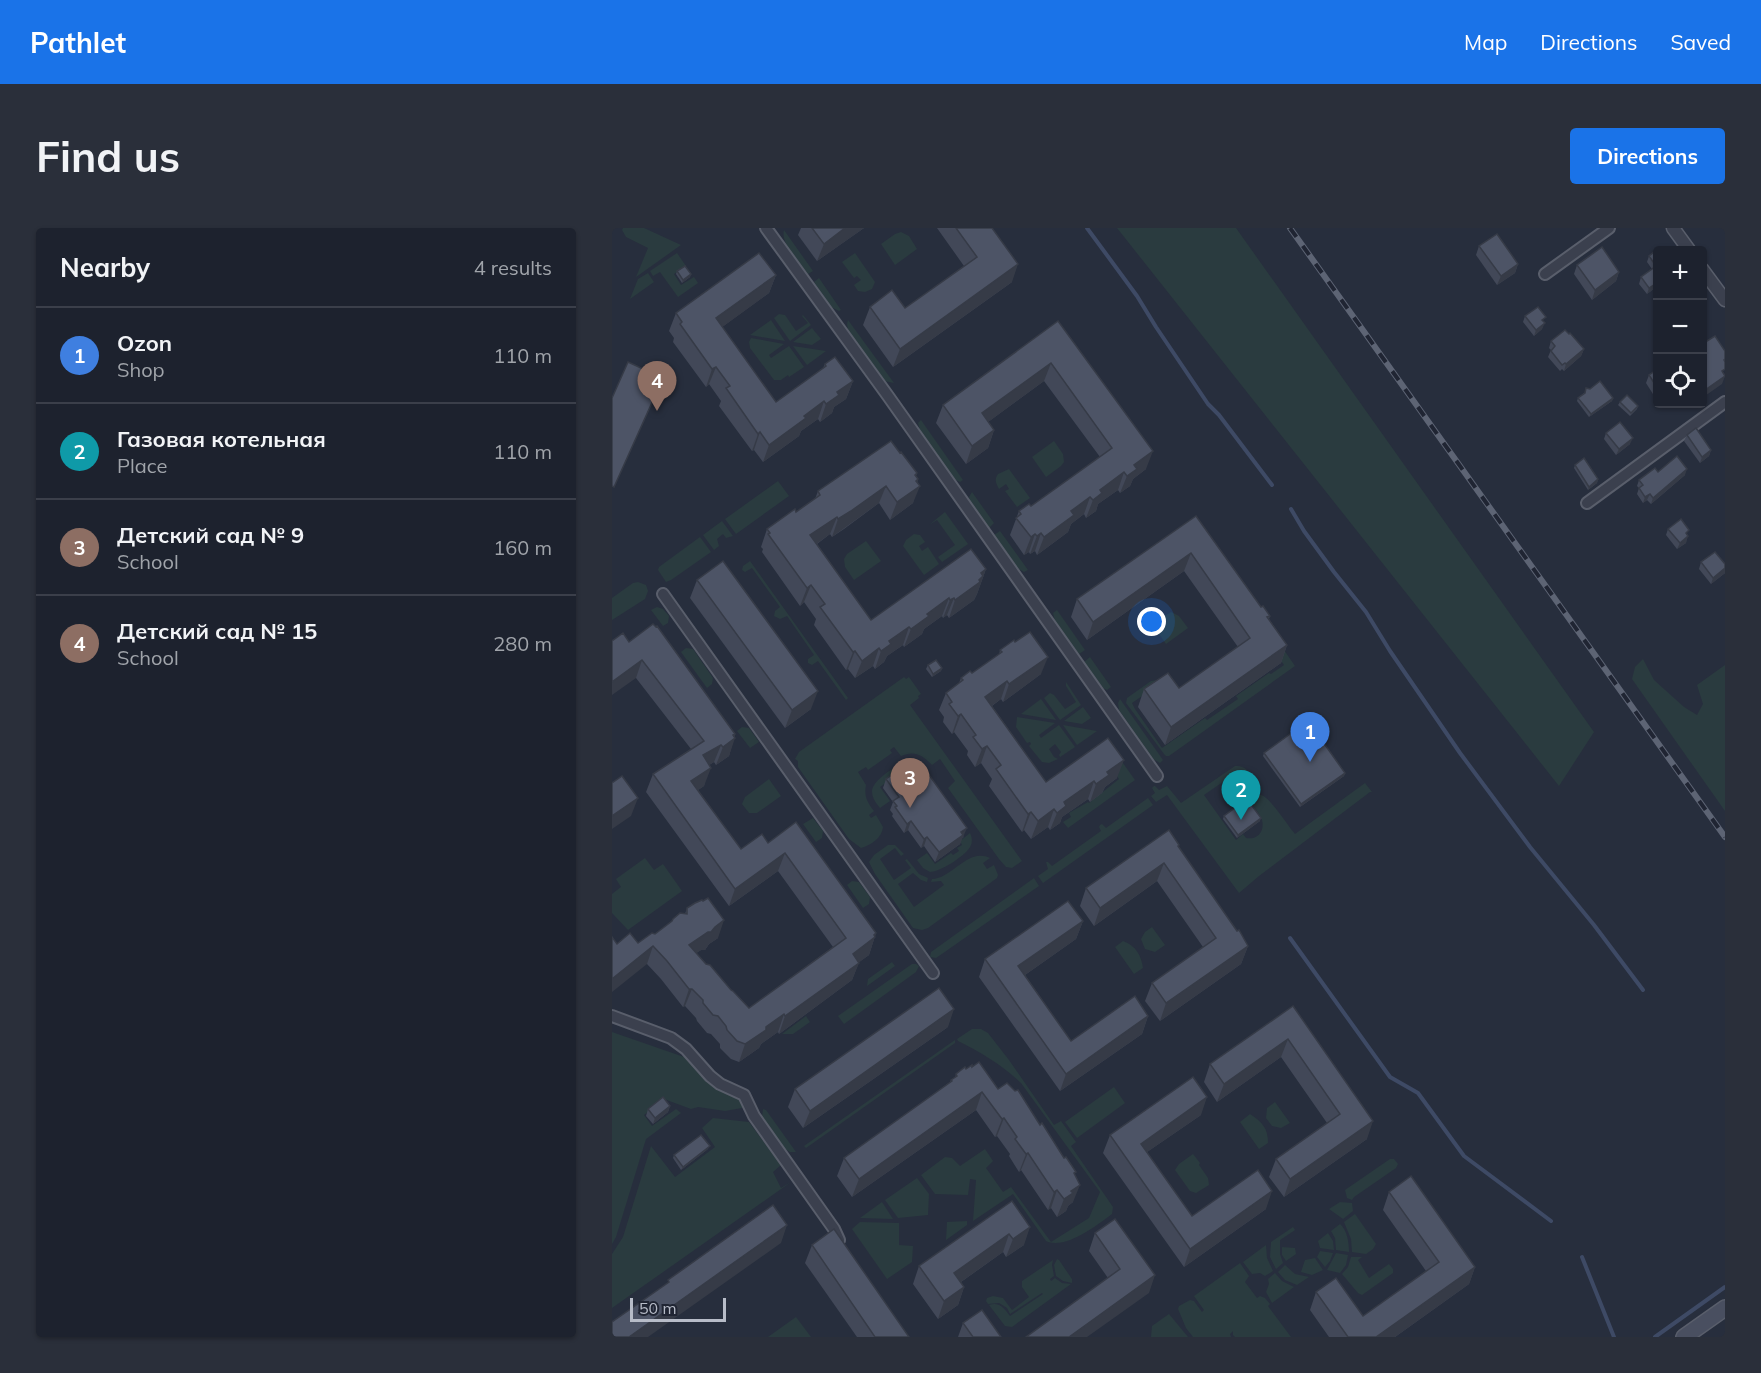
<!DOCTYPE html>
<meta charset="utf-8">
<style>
body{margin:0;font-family:Mulish,sans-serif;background:#2a2f3a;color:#f1f3f6}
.controls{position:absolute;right:18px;top:18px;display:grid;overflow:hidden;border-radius:6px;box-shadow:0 2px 4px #0004}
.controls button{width:54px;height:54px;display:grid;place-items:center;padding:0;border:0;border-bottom:2px solid #3b3f4a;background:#1d222e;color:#f1f3f6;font:30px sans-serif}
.scale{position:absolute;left:18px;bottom:15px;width:96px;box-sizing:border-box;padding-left:6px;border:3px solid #b7bcc8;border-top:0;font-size:16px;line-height:21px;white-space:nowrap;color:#b7bcc8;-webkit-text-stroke:4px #202533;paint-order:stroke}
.you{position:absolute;left:540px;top:394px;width:21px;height:21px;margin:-15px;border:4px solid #fff;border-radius:50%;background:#1a73e8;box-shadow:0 0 0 9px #1a73e833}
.badge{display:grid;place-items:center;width:39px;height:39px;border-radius:50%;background:#1a73e8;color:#fff;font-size:20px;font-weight:700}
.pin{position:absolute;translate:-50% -50px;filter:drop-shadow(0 2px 3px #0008)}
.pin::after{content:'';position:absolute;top:32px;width:21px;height:18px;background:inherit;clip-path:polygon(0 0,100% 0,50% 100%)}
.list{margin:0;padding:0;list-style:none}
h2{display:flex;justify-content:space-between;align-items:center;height:78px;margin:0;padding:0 24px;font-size:26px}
h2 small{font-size:20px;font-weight:400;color:#a0a4aa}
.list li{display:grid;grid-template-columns:39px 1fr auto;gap:18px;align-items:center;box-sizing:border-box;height:96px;padding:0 24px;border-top:2px solid #3b3f4a}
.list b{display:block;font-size:22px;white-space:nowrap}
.list p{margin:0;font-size:20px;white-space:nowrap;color:#a0a4aa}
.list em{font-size:20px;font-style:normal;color:#a0a4aa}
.icon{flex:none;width:33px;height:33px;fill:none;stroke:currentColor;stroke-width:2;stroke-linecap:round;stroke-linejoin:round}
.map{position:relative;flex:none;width:1113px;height:1109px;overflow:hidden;border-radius:6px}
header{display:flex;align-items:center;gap:36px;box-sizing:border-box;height:84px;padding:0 30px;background:#1a73e8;color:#fff}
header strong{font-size:28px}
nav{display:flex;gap:33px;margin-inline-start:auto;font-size:21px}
.intro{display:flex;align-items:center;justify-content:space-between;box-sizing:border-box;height:144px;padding:0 36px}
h1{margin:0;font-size:42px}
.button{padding:15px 27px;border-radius:6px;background:#1a73e8;color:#fff;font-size:21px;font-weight:700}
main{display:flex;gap:36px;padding:0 36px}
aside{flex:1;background:#1d222e;border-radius:6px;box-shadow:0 2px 4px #0004}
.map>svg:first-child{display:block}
</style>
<header>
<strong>Pathlet</strong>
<nav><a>Map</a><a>Directions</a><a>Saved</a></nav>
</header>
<div class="intro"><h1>Find us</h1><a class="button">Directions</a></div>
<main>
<aside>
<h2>Nearby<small>4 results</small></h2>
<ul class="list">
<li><span class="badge" style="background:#3f7fe0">1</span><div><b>Ozon</b><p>Shop</p></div><em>110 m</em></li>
<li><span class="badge" style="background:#0f9aa8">2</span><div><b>Газовая котельная</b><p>Place</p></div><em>110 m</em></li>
<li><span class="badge" style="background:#8d6e63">3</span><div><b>Детский сад № 9</b><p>School</p></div><em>160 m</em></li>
<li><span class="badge" style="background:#8d6e63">4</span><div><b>Детский сад № 15</b><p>School</p></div><em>280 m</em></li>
</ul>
</aside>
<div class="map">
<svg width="1113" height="1109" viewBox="0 0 1113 1109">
<rect width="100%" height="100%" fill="#272e3d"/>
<!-- green -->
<g fill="#2a3b3f">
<path d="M11 0H32L69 17 24 49 36 20 14 9 10 2Z"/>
<path d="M505 0H624L982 504 947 558Z"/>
<path d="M172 2 201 43 196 46C188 35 168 15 172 2Z"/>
<path d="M289 4 297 8 305 21 283 37 269 16 283 6Z"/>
<path d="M65 25 74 38 62 46 69 57 82 49 86 55 66 69 48 44 41 48 38 43Z"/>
<path d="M243 25 263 54 260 61 253 64 246 63 242 57 249 52 245 48 242 50 230 34Z"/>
<path d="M36 45 42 54 18 71 26 51Z"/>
<path d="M207 50 229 82 227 83 219 79 202 54Z"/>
<path d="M167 86 173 87 184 103 196 95 190 88 191 87 199 97 178 113 162 90Z"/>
<path d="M159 92 173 113 138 107Z"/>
<path d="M236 92 282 155 272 153 236 102 235 96Z"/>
<path d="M200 100 209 111 200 117 181 114Z"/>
<path d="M139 110 172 116 157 127 159 130 177 118 192 139 177 149 176 147 169 152H162L138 120 137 114Z"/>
<path d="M181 118 214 123 195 137Z"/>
<path d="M309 192 351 252 348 254 342 251 308 203 306 195Z"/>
<path d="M442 213 451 226 452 234 449 238 434 249 420 229Z"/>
<path d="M397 241 418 270 405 279 393 263 397 261 394 256 387 261C384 255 382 252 386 246Z"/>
<path d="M166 253 177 268 124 306 113 291Z"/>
<path d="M360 264 382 295 377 300 358 273 357 269Z"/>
<path d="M333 284 356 316 330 334 326 329 343 317 325 292 317 297Z"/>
<path d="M110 293 121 308 114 310 111 306 105 311 107 318 102 322 91 307Z"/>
<path d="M388 303 416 342 412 344 405 340 382 307Z"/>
<path d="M302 306 308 307 313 314 307 318 310 323 316 319 327 336 312 347 291 318 294 312Z"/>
<path d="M88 309 99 324 59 352 54 354 46 342 47 339Z"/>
<path d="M254 313 269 333 242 352 233 339 232 331 235 326Z"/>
<path d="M138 333 236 470 234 472 206 433 200 437 196 435V431L202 427 175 388 168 391 162 388 163 383 168 379 140 340 133 344 130 342 131 338Z"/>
<path d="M26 354 34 357 36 363 33 371 0 392V370L21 355Z"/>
<path d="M45 379 51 381 57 388 56 395 51 398 39 382Z"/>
<path d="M445 382 473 422 467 426 443 393 441 385Z"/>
<path d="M559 384 567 388 576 400 554 416 540 396Z"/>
<path d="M670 419 683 438 557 528H554L552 526 514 475 515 470 539 453 545 452 549 455 520 475 523 481 550 520 593 490 595 492 626 471 624 468 657 445 659 446 672 437 663 424Z"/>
<path d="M74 420 81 421 101 450 100 456 95 460 69 424Z"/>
<path d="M478 429 499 459 495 462 491 460 472 434Z"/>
<path d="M1031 431 1042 452 1072 479 1085 487 1091 476 1085 457 1113 437V583L1020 451 1023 439Z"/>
<path d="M292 449 294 451 297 449 309 466 306 468 307 470 298 477 410 633 400 640 394 639 387 631 336 560 343 553 328 531 320 537C311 527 302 522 289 528L282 519 278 522 280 525 256 542 254 539 246 544 254 557C252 568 255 574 262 583L257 587 259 590 264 587 271 599C270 610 259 617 249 620L237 611 186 539V533L183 531 187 524Z"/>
<path d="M454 454 469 477 448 492 432 470 438 465 442 467 453 481 464 474 454 458Z"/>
<path d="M429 471 444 492 409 486Z"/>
<path d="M508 471 551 532 548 535 541 531 507 482 506 475Z"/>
<path d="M471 479 479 490 470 496 452 493Z"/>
<path d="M405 489 443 495 427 507 429 510 447 497 463 519 448 529 447 527 449 524 443 516 437 521 442 529 446 531 437 535 430 534 417 518 419 516 418 514 415 515 404 499Z"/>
<path d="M451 497 485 503 465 517Z"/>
<path d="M130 499 137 500 147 514 138 520 125 503Z"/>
<path d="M496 514 523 552 456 600 451 594 459 589 457 585 476 574 477 575 507 551 488 525Z"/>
<path d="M297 532 306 533 314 541 308 545 285 547 268 559 278 573 268 580C264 575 260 570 260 563 261 551 287 536 297 532Z"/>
<path d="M623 538C632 537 637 543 641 550L638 559 632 562 627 561 618 549 592 567 624 612 631 606 634 610C645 612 653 604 650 592 648 585 640 577 636 572 640 569 644 566 649 567 658 569 676 598 683 606L753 555 760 564H758L647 648 627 665 555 567 544 574 539 568 543 565 540 560 542 558H543L547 562 555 558 569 575Z"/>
<path d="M157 551 169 568 145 585H137L130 576 133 569Z"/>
<path d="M536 570 541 577 431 655 426 648 436 641 434 634H436L440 638 489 603 487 599 488 597 490 596 494 600Z"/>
<path d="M201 590 211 603 210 610 204 614 191 596Z"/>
<path d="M358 605C360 610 361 614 358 619 353 628 328 644 318 644L311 640 305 632 315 625 323 636 339 625 341 627 347 623 345 620 350 617 348 613Z"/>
<path d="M276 617H283L292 626 289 628 283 620 268 631 282 652 299 640 293 632 295 631 307 646 316 650 315 654 309 652 301 645 286 656 302 679 332 657 329 653 319 654 320 651C341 650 356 619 378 630L371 635 375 641 382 637 386 647 385 650 316 700 310 702 301 700 263 646 257 634 262 627Z"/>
<path d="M33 630 42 642 51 636 70 663 16 702 0 685V666L9 659 4 651Z"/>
<path d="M422 650 427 658 327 728 324 730 318 729 319 724Z"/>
<path d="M240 653 247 654 258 669 257 676 251 680 235 657Z"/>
<path d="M540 699 553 717 543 724 533 721 529 711 533 704Z"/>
<path d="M511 713C524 718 529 727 531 740L522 746 503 719Z"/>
<path d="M280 734 283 738 255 758 256 751Z"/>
<path d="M300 736H304L307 738 304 744 232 796 226 788Z"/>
<path d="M194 788 198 794 181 806H170Z"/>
<path d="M360 801H369L376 805 397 832 442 897 449 893 464 914 459 918 501 979 500 986C484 998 453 1022 434 1013L401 966 361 993 364 952 358 951 356 967 323 966 309 947 333 929 340 930 348 938 373 921 381 933 374 940 391 964 399 959 439 1014 477 990 488 964 409 855C390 837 370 825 346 813L345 811Z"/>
<path d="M0 804 72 829 98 854 130 873 132 877 130 880 113 883 86 879 79 881 52 871 32 887 40 898 64 881 69 885 34 911 4 1009 0 1016Z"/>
<path d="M343 812V815L194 920 192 918Z"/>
<path d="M502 859 513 875 465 910 453 894Z"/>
<path d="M663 874 678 895 669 900 660 898 654 890 655 880Z"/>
<path d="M151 881 154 882 184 924H178L173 921 150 889Z"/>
<path d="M638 886C650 894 656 900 656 915L647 921 628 894Z"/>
<path d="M101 890 137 894 169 937 161 944 169 960 179 954 0 1080V1026L11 1009 39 918 63 949 103 919 90 900Z"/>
<path d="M581 926 588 935 587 937 596 950 597 957 584 965 578 963 563 942 567 936Z"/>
<path d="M778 931H782L786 936 784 940 742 969 740 972 735 970 733 962Z"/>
<path d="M305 950 317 966 316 987 286 990 273 972Z"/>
<path d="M270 974 281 991 248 990Z"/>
<path d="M728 974 740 975 741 983 731 991 717 981Z"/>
<path d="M743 986 764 1016 761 1021 754 1026 740 1024 739 1011 732 994Z"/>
<path d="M355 993V997L334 1012 335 994Z"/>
<path d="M248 994 287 995V1017L301 1018 300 1034 275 1051 240 1001Z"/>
<path d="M728 996C735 1002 737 1014 737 1024L724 1022 723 1010 719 1003Z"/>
<path d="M681 999 683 1002 668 1012V1026L671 1035 664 1041 658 1029 659 1014Z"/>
<path d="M716 1005 721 1013 722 1022 708 1020 706 1013Z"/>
<path d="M654 1017 655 1030 661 1043 653 1048 648 1045 640 1046 631 1034Z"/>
<path d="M670 1019 683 1020 684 1026 674 1033 670 1027Z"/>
<path d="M708 1023 721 1025 718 1033 713 1039 705 1029Z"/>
<path d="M724 1025 736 1027 734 1037 728 1045 715 1042Z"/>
<path d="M739 1029H750L746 1032 757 1050 777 1036 781 1041V1045L750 1067 746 1065 730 1046 736 1039Z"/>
<path d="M703 1030 711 1042 700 1047 689 1044 693 1032Z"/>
<path d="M445 1031 447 1032 460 1051V1055L451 1053 444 1048 442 1037Z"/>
<path d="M441 1032 440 1037 442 1048 438 1051 439 1053 443 1050 450 1055 459 1056 400 1099 393 1098 377 1077C387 1073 393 1081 398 1088L431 1066 430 1065 398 1086 395 1080 387 1075 376 1076 374 1073 375 1070 381 1068 391 1070 400 1082 417 1069 410 1059V1053Z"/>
<path d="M628 1035 637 1048 633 1054 645 1070 648 1068 653 1070 658 1076 656 1078 679 1109H623L621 1107V1103L618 1106 619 1109H581L574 1100 566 1081 567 1078 578 1072 582 1073 590 1084 592 1082 582 1068Z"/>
<path d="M673 1037 683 1046 697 1049 685 1057 673 1052 666 1044Z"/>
<path d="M663 1045 670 1053 682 1059 660 1075 654 1064 657 1056 656 1051Z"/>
<path d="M557 1086 576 1109H539L540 1098Z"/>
<path d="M184 1089 199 1109H156Z"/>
</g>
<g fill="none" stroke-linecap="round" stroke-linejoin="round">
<!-- stream -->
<g stroke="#3e4a65" stroke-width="4">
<path d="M475 0 525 68 544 99 596 176 607 187 660 257"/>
<path d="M679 281 692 303 722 344 754 384 778 423 848 525 918 619 982 697 1031 762"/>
<path d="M678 710 778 849 806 865 852 928 939 993"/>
<path d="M970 1029 1002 1109"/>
<path d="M1043 1109 1113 1059"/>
</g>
<!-- minor casing -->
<g stroke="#595e6b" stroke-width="14">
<g id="minor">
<path d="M154 0 276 168 545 548"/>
<path d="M933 46 997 0"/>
<path d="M975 275 1113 174"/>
<path d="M51 366 321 745"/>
<path d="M0 788 59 810 74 821 98 848 108 856 132 867 142 888 222 1001 227 1012"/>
</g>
</g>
<!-- tertiary casing -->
<g stroke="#595e6b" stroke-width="15">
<g id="tertiary">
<path d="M1061 0 1077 22"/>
<path d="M1090 41 1113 72"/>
</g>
</g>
<!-- secondary casing -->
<g stroke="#595e6b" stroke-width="18">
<path id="secondary" d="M1072 1109 1113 1080"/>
</g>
<!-- minor -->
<use href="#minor" stroke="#3b404e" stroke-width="10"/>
<!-- tertiary -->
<use href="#tertiary" stroke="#3b404e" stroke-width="12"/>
<!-- secondary -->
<use href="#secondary" stroke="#494f60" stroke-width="15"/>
<!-- rail casing -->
<g stroke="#5d6474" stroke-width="6">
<path id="rail" d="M678 0 1113 609"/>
</g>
<!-- rail -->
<use href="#rail" stroke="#202533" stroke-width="4" stroke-dasharray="11" stroke-linecap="butt"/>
</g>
<!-- wall -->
<g fill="#424858">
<path d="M189 0H252L205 33 186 7Z"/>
<path d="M325 0H380L400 54 281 139 251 97 258 79 293 80 352 38Z"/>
<path d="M867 18 906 36 903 45 885 57 864 27Z"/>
<path d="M1046 22V63L1043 60 1035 66 1027 56 1029 49 1040 41 1035 34 1037 28Z"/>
<path d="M965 37 1007 44 1004 53 980 72 962 46Z"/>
<path d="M65 43 79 46 78 49 70 55 64 46Z"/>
<path d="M164 47 157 65 110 99 164 174 211 140 213 136 241 153 234 171 222 179 220 185 208 194 206 191 189 203 187 208 151 234 142 222 140 223 107 178 109 173 97 156 94 159 61 114 62 110 57 103 64 85Z"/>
<path d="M913 88 932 94 930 101 922 108 911 94Z"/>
<path d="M446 93 534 241 521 251 518 258 508 265 506 262 486 276 484 283 474 290 472 286 459 296 456 304 425 327 423 323 418 326 417 324 412 327 398 307 407 283 419 278 488 229 432 153 376 194 382 202 376 220 354 236 324 195 331 177Z"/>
<path d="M939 113 972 121 969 128 952 143 950 141 948 143 936 129 939 122 937 120Z"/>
<path d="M1046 141V174L1034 155 1037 147Z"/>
<path d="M972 165 1001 170 1000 173 977 189 965 173 966 170Z"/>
<path d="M1008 174 1026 178 1025 181 1018 188 1006 177Z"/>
<path d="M994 205 1018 216 1004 227 992 211Z"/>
<path d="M1075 207 1099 222 1097 228 1088 235 1072 213Z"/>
<path d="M288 225 305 245 304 248 306 251 301 275 278 292 267 275 232 301 220 309 218 306 205 316 259 392 374 341 365 366 362 372 337 390 335 387 331 390 330 388 312 401 310 406 292 419 291 417 275 428 272 434 263 441 261 438 243 450 236 441 234 442 202 397 204 391 192 374 188 378 150 324 151 321 149 319 155 301 184 284 203 271 206 263Z"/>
<path d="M963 237 986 251 985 255 976 262 962 240Z"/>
<path d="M1046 244 1073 247 1039 276 1035 272 1031 275 1025 266 1027 260 1025 258 1027 252Z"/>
<path d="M584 288 649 379 658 388 657 391 675 417 669 435 553 517 526 479 532 461 567 460 626 419 572 343 475 412 459 389 465 371Z"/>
<path d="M1056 301 1075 307 1074 315 1065 321 1054 307Z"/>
<path d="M1089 334 1113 336V345L1099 356 1087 341Z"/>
<path d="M85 352 199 481 173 500 78 370Z"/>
<path d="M17 414 123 506 117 528 104 537 102 534 97 537 92 558 86 562 129 621 156 615 184 594 264 705 257 727 247 734 240 752 167 806 166 804 149 816 147 820 127 834 119 831 108 820V816L99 806 95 805 85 793 84 790 73 778 71 779 49 751 35 736 5 716 26 715 43 706 59 694 61 691 73 686 75 680 106 710 97 716 93 722H89L84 725 119 762 137 780 221 719 166 643 117 678 34 564 41 546 79 521 24 450Z"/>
<path d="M388 422 429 446 391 474 389 471 380 478 434 554 505 550 493 559 490 565 478 574 476 571 450 589 448 595 438 602 436 599 419 611 412 602 410 604 377 558 380 551 369 535 363 539 355 527 356 523 342 504 340 506 331 494 332 489 327 482 334 465 347 455 349 450 360 445 387 427Z"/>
<path d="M316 437 330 440 329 443 320 449 314 441Z"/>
<path d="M652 525 733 545 732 548 688 579 651 528Z"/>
<path d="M274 551 352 609 350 610 348 616 323 634 312 618 309 620 296 602 292 605 280 588 281 586 278 582 281 574 271 560Z"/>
<path d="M612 588 648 593 625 610 611 591Z"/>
<path d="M566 619 636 718 629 736 548 793 533 773 540 755 591 719 545 653 482 698 468 678 474 660Z"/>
<path d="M471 693 464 711 413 747 459 813 536 788 530 806 448 863 367 749 373 731Z"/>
<path d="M681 778 755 911 672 969 657 949 664 931 715 895 669 829 605 874 592 854 598 836Z"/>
<path d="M336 799 191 900 176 879 183 861Z"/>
<path d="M354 841 386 861 428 897 463 947 461 974 456 978 454 983 445 989 439 980 436 982 409 942 407 944 397 928 398 926 385 908 383 909 364 882 240 969 225 948 232 930 338 854 339 852 343 850 344 846Z"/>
<path d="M58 878 56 884 41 896 34 888 36 881Z"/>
<path d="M589 887 535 924 580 988 654 981 572 1039 491 925 498 907Z"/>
<path d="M96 921 69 942 61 930 62 927Z"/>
<path d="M777 964 863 1039 857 1056 783 1109H717L698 1082 704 1064 751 1088 814 1043 771 982Z"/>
<path d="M400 973 412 1017 394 1029 391 1024 349 1054 352 1059 346 1077 326 1091 301 1056 307 1038Z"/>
<path d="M483 1005 537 1065 496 1050 477 1023Z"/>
<path d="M200 1017 297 1109H245L193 1035Z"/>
<path d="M351 1095 389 1109H346Z"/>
</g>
<!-- shaded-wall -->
<g fill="#363b47">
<path d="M233 0H252L205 33 212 16Z"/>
<path d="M406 36 400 54 281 139 288 121Z"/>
<path d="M906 36 903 45 885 57 889 48Z"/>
<path d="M1007 44 1004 53 980 72 983 62Z"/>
<path d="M79 46 78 49 70 55 71 52Z"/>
<path d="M164 47 157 65 98 108 104 90Z"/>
<path d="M1046 54 1043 60 1035 66 1037 60Z"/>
<path d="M933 95 930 101 922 108 924 102Z"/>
<path d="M972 121 969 128 952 143 954 136Z"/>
<path d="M439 135 432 153 364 203 370 185Z"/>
<path d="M104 139 97 156 94 159 100 141Z"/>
<path d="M1113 148 1110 156 1090 170 1093 162Z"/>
<path d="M241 153 234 171 222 179 220 185 208 194 214 176 225 164Z"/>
<path d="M1001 170 1000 173 977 189 979 186Z"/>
<path d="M212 173 206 191 189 203 187 208 151 234 157 217 192 188Z"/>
<path d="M382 202 376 220 354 236 360 218Z"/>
<path d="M148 204 142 222 140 223 146 206Z"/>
<path d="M1021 210 1018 216 1004 227 1007 221Z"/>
<path d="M1099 222 1097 228 1088 235 1090 229Z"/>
<path d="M541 223 534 241 521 251 518 258 508 265 515 248 522 237Z"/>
<path d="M1075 241 1073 247 1039 276 1041 270Z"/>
<path d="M512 244 506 262 486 276 484 283 474 290 481 272 488 262Z"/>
<path d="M306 251 303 261 308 258 301 275 278 292 285 274Z"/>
<path d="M986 251 985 255 976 262 977 259Z"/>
<path d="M274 258 267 275 220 309 226 291Z"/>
<path d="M1038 266 1035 272 1031 275 1033 269Z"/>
<path d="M478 269 472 286 459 296 456 304 425 327 432 309 459 283Z"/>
<path d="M225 289 218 306 192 325 198 307Z"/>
<path d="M429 305 423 323 418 326 425 308Z"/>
<path d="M423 306 417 324 412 327 419 309Z"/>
<path d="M1076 308 1074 315 1065 321 1068 315Z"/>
<path d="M579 325 572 343 475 412 481 394Z"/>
<path d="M1113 340V345L1099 356 1101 350Z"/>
<path d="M374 341 365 366 362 372 337 390 343 372 369 345Z"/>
<path d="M199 357 192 374 188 378 195 360Z"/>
<path d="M337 370 330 388 312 401 310 406 292 419 299 401 315 386Z"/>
<path d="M342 370 335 387 331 390 338 372Z"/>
<path d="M297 399 291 417 275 428 272 434 263 441 269 423 277 413Z"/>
<path d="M675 417 669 435 553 517 559 499Z"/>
<path d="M267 420 261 438 243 450 250 433Z"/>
<path d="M243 423 236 441 234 442 241 424Z"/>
<path d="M436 429 429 446 391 474 397 456Z"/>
<path d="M30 432 24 450 0 467V454Z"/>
<path d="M330 440 329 443 320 449 321 446Z"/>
<path d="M395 453 389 471 367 487 373 469Z"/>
<path d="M206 463 199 481 173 500 180 482Z"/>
<path d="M349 486 342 504 340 506 346 488Z"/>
<path d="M123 506 121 512 123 510 117 528 104 537 111 519Z"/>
<path d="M109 517 102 534 85 545 91 527Z"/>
<path d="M375 518 369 535 363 539 370 521Z"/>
<path d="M512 532 505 550 493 559 490 565 478 574 484 556 495 544Z"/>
<path d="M99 540 92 558 73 571 79 553Z"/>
<path d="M733 545 732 548 688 579 689 576Z"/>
<path d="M482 553 476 571 450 589 448 595 438 602 445 585 452 574Z"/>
<path d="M26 570 19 588 0 601V588Z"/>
<path d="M442 581 436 599 419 611 426 593Z"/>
<path d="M419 584 412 602 410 604 416 586Z"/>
<path d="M649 590 648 593 625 610 626 607Z"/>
<path d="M299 593 296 602 292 605 295 596Z"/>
<path d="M355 600 348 616 323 634 327 624Z"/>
<path d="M315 609 312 618 309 620 312 611Z"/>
<path d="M173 625 166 643 117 678 123 661Z"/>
<path d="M552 635 545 653 482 698 488 680Z"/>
<path d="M112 692 106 710 97 716 93 722H89L71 735 77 717Z"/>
<path d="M471 693 464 711 400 756 406 738Z"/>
<path d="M264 705 257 727 234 744 241 726Z"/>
<path d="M41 718 35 736 0 764V751Z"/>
<path d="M636 718 629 736 548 793 554 775Z"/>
<path d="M247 735 240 752 167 806 173 788Z"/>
<path d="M77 761H80L73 778 71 779Z"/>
<path d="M342 781 336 799 191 900 198 883Z"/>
<path d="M172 786 166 804 149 816 147 820 127 834 133 816 154 799Z"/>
<path d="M536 788 530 806 448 863 454 846Z"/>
<path d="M676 811 669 829 605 874 612 856Z"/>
<path d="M370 864 364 882 240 969 247 951Z"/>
<path d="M595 869 589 887 522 933 529 916Z"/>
<path d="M58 878 56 884 41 896 43 890Z"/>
<path d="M392 890 385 908 383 909 390 891Z"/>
<path d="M761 893 755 911 672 969 678 951Z"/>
<path d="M98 918 96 921 69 942 71 939Z"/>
<path d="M416 925 409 942 407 944 414 926Z"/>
<path d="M468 957 461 974 456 978 454 983 445 989 452 971 459 963Z"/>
<path d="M445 962 439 980 436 982 442 964Z"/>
<path d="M660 963 654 981 572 1039 578 1021Z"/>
<path d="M175 997 169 1015 36 1109H17Z"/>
<path d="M418 999 412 1017 394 1029 401 1011Z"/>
<path d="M397 1006 391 1024 336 1063 342 1045Z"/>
<path d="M863 1039 857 1056 783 1109H764Z"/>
<path d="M543 1047 537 1065 475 1109H457Z"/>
<path d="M352 1059 346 1077 326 1091 332 1073Z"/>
</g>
<!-- building -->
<g fill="#4d5466" stroke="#363b47" stroke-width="1.5">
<path d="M200 0H233L212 16Z"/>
<path d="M344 0H380L406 36 288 121 258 79 280 62 293 80 365 29Z"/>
<path d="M885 6 906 36 889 48 867 18Z"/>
<path d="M990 19 1007 44 983 62 965 37Z"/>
<path d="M1046 21 1047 22H1046V54L1037 60 1029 49 1044 38 1037 28Z"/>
<path d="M147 25 164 47 104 90 164 174 214 138 213 136 223 129 241 153 225 164 227 167 214 176 212 173 192 188 194 190 157 217 148 204 146 206 114 160 118 158 104 139 100 141 68 96 70 94 64 85Z"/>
<path d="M73 38 79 46 71 52 65 43Z"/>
<path d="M926 79 934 89 930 92 933 95 924 102 913 88Z"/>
<path d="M446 93 541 223 522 237 525 241 515 248 512 244 488 262 490 265 481 272 478 269 459 283 462 287 432 309 429 305 425 308 423 306 419 309 404 290 409 286 407 283 417 276 419 278 500 220 439 135 370 185 382 202 360 218 331 177Z"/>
<path d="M953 102 957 106 958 105 972 121 954 136 953 135 950 137 939 123 943 118 939 113Z"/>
<path d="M1103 108 1113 123V131L1112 132 1113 134V141L1110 143 1113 148 1093 162 1090 159V116Z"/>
<path d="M16 134 51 150 2 259 0 258V170Z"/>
<path d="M1046 141V161L1037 147Z"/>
<path d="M988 153 1001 170 979 186 966 170 973 165 974 160 978 161Z"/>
<path d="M1015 167 1026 178 1019 185 1008 174Z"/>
<path d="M1008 194 1021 210 1007 221 994 205Z"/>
<path d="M1084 200 1099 222 1090 229 1075 207Z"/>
<path d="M279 213 288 225 289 224 305 245 303 247 306 251 304 253 308 258 285 274 274 258 239 283 226 291 225 289 198 307 259 392 359 321 374 341 369 345 371 348 367 352 368 354 343 372 342 370 338 372 337 370 315 386 317 388 299 401 297 399 277 413 279 416 269 423 267 420 250 433 243 423 241 424 208 379 213 376 199 357 195 360 156 306 158 305 155 301 183 281 184 284 208 267 206 263Z"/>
<path d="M1065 228 1075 241 1041 270 1038 266 1033 269 1027 260 1031 257 1027 252 1043 240 1046 244Z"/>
<path d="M972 230 986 251 977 259 963 237Z"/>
<path d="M584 288 649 379 651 378 658 388 655 389 675 417 559 499 532 461 556 445 567 460 638 410 579 325 481 394 465 371Z"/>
<path d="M1069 291 1077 302 1074 305 1076 308 1068 315 1056 301Z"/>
<path d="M1103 324 1113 336V340L1101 350 1089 334Z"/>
<path d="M111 333 206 463 180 482 85 352Z"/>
<path d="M41 396 44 399 45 398 123 506 121 507 123 510 111 519 109 517 91 527 99 540 79 553 87 564 129 621 150 606 156 615 184 594 264 705 262 707 263 709 241 726 247 735 173 788 172 786 154 799V802L133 816 125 813 115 802 114 798 106 788 101 787 91 775V772L80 761H77L55 733 41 718 0 751V709L5 716 18 705 26 715 40 705 43 706 60 693 61 691 68 685 75 686V680L83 675 90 672 91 673 96 670 112 692 103 699 99 704H96L77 717 94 736 98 737 119 762 121 763 137 780 234 710 173 625 123 661 41 546 92 513 30 432 0 454V413L11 405 17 414Z"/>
<path d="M418 404 436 429 397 456 395 453 373 469 434 554 496 510 512 532 495 544 497 547 484 556 482 553 452 574 454 578 445 585 442 581 426 593 419 584 416 586 384 541 389 537 375 518 370 521 361 509 364 507 349 486 346 488 337 476 340 474 334 465 351 452 349 450 358 443 360 445 390 424 388 422 402 412 403 414Z"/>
<path d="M324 432 330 440 321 446 316 437Z"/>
<path d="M696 493 733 545 689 576 652 525Z"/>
<path d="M300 533 302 537 307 533 355 600 349 604 351 607 327 624 315 609 312 611 299 593 295 596 283 579 285 578 281 573 287 569 274 551Z"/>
<path d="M10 548 26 570 0 588V555Z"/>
<path d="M635 571 649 590 626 607 612 588Z"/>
<path d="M557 602 567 617 566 618 625 703 627 702 636 718 554 775 540 755 604 710 552 635 488 680 474 660Z"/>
<path d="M456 673 471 693 406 738 459 813 523 768 536 788 454 846 373 731Z"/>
<path d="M327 760 342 781 198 883 183 861Z"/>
<path d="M681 778 761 893 678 951 664 931 728 886 676 811 612 856 598 836Z"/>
<path d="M367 834 386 861 395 855 403 863 406 862 428 897 430 895 452 930 454 929 464 944 462 945 468 957 459 963 461 965 452 971 445 962 442 964 416 925 414 926 403 911 405 909 392 890 390 891 370 864 247 951 232 930 340 853 339 852 345 848 344 846 353 839 354 841 360 837V839Z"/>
<path d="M581 849 595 869 529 916 580 988 646 942 660 963 578 1021 498 907Z"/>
<path d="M51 869 58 878 43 890 36 881Z"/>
<path d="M89 907 98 918 71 939 62 927Z"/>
<path d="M799 948 863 1039 764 1109H736L704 1064 724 1050 751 1088 827 1034 777 964Z"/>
<path d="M400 973 418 999 401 1011 397 1006 342 1045 352 1059 332 1073 307 1038Z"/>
<path d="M161 977 175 997 17 1109H0V1094L57 1054 56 1052Z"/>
<path d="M503 991 543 1047 457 1109H414L508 1041 483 1005Z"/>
<path d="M222 1001 297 1109H263L200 1017Z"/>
<path d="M370 1082 389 1109H361L351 1095Z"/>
</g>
</svg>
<div class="controls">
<button>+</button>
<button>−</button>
<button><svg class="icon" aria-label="locate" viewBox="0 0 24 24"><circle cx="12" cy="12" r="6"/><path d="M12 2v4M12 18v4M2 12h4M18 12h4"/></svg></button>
</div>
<div class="scale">50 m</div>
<div class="you"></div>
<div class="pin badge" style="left:698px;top:534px;background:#3f7fe0">1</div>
<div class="pin badge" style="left:629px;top:592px;background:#0f9aa8">2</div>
<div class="pin badge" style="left:298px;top:580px;background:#8d6e63">3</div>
<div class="pin badge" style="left:45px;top:183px;background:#8d6e63">4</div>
</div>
</main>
